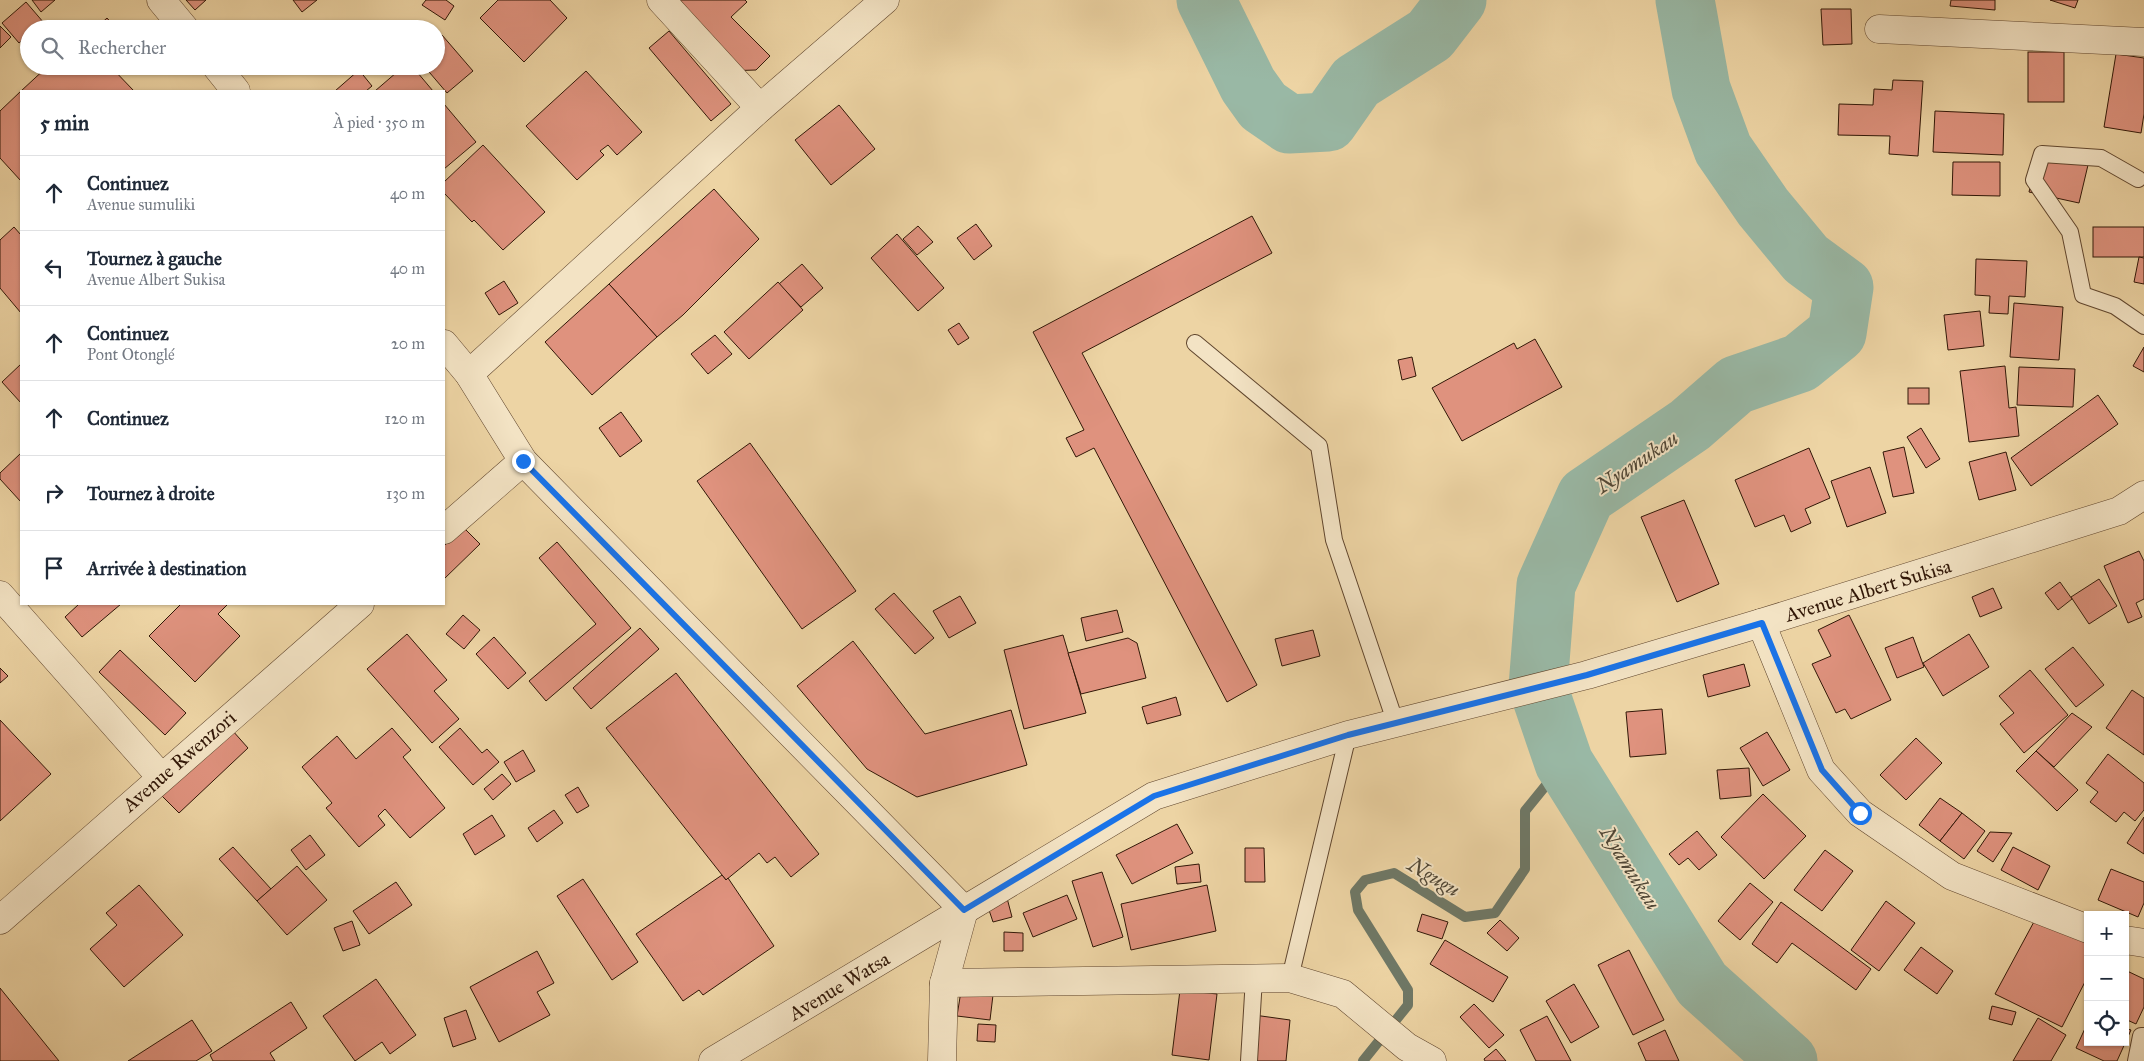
<!DOCTYPE html>
<html lang="fr">
<meta charset="utf-8">
<style>
body{margin:0;font-family:"IM FELL Great Primer",serif;background:#f6f6f7;color:#1f2937}
.controls{position:absolute;right:15px;bottom:15px;display:grid;overflow:hidden;border-radius:0px;box-shadow:0 1px 4px #0004}
.controls button{width:45px;height:45px;display:grid;place-items:center;padding:0;border:0;border-bottom:1px solid #e0e1e3;background:#fff;color:#1f2937;font:25px sans-serif}
.stop{position:absolute;width:15px;height:15px;margin:-11px;border:4px solid #1a73e8;border-radius:50%;background:#fff}
.stop.end{background:#1a73e8;border-color:#fff;box-shadow:0 1px 5px #0008}
.list{margin:0;padding:0;list-style:none}
h2{display:flex;justify-content:space-between;align-items:center;height:65px;margin:0;padding:0 20px;font-size:21px}
h2 small{font-size:16px;font-weight:400;color:#747a83}
.list li{display:grid;grid-template-columns:32px 1fr auto;gap:15px;align-items:center;box-sizing:border-box;height:75px;padding:0 20px;border-top:1px solid #e0e1e3}
.list b{display:block;font-size:19px;white-space:nowrap}
.list p{margin:0;font-size:16px;white-space:nowrap;color:#747a83}
.list em{font-size:16px;font-style:normal;color:#747a83}
.icon{flex:none;width:28px;height:28px;fill:none;stroke:currentColor;stroke-width:2;stroke-linecap:round;stroke-linejoin:round}
.map{position:relative;flex:none;width:2144px;height:1061px;overflow:hidden}
.search{position:absolute;background:#fff;box-shadow:0 1px 4px #0004;left:20px;top:20px;width:425px;height:55px;display:flex;align-items:center;gap:12px;box-sizing:border-box;padding:0 18px;border-radius:28px;color:#747a83;font-size:19px}
.panel{position:absolute;background:#fff;box-shadow:0 1px 4px #0004;left:20px;top:90px;width:425px;height:515px;border-radius:0px}
.map>svg:first-child{display:block}
</style>
<div class="map">
<svg width="2144" height="1061" viewBox="0 0 2144 1061">
<rect width="100%" height="100%" fill="#edd4a4"/>
<filter id="stains"><feTurbulence type="fractalNoise" baseFrequency=".004" numOctaves="4"/><feColorMatrix values="0 0 0 0 .2 0 0 0 0 .09 0 0 0 0 .02 0 0 0 .5 -.17"/></filter>
<radialGradient id="worn" r=".72"><stop offset=".6" stop-color="#630" stop-opacity="0"/><stop offset="1" stop-color="#630" stop-opacity=".3"/></radialGradient>
<g fill="none" stroke-linecap="round" stroke-linejoin="round">
<!-- stream -->
<path stroke="#6f7866" stroke-width="10" d="M1363 1061 1408 1005V990L1358 910 1355 892 1365 880 1394 873 1465 917 1495 913 1525 869V811L1564 763"/>
<!-- river -->
<g stroke="#99b8a5" stroke-width="59">
<path d="M1206 0 1248 85 1263 106 1289 124 1328 122 1356 82 1430 35 1457 0"/>
<path d="M1685 0 1701 89 1723 149 1763 207 1806 259 1844 287 1837 333 1800 363 1736 385 1690 425 1586 496 1546 585 1538 687 1564 763 1702 984 1788 1061"/>
</g>
</g>
<!-- building -->
<g fill="#df927e" stroke="#311707">
<path d="M32 0H55L41 12Z"/>
<path d="M186 0H206L195 10Z"/>
<path d="M293 0H317L302 12Z"/>
<path d="M426 0H446L454 6 445 20 422 5Z"/>
<path d="M498 0H550L567 18 524 62 480 18Z"/>
<path d="M680 0H745L747 2 731 17 770 56 756 70 723 71 669 16 683 3Z"/>
<path d="M1951 0H1995V10L1950 6Z"/>
<path d="M2050 0H2078L2075 8Z"/>
<path d="M26 2 44 23 37 29H29V35L19 43 2 23Z"/>
<path d="M1821 9H1851L1852 44 1823 45Z"/>
<path d="M107 18 117 29H95Z"/>
<path d="M0 26 11 37 0 48Z"/>
<path d="M669 31 731 104 711 121 649 48Z"/>
<path d="M442 35 473 71 447 93 424 66H436V40Z"/>
<rect x="2028" y="52" width="36" height="50"/>
<path d="M2116 54 2144 58V114L2141 133 2104 127Z"/>
<path d="M48 66H110L134 91H21Z"/>
<path d="M404 66H412L433 91H375Z"/>
<path d="M359 70 372 86 366 91H335Z"/>
<path d="M586 71 642 132 617 155 608 145 600 151 604 155 577 180 526 126Z"/>
<path d="M1893 80 1923 81 1918 156 1889 154 1890 136 1838 135 1839 104 1873 105 1874 89 1892 90Z"/>
<path d="M21 91V181L0 158V111Z"/>
<path d="M444 104 476 142 444 169Z"/>
<path d="M839 105 875 149 831 185 795 140Z"/>
<path d="M1935 111 2004 114 2003 155 1933 152Z"/>
<path d="M483 145 545 212 503 250 474 220 472 222 444 193V182Z"/>
<path d="M2038 153 2088 165 2079 203 2029 192Z"/>
<path d="M1953 162H2000V196L1952 195Z"/>
<path d="M714 189 759 239 683 315 657 337 609 284Z"/>
<path d="M1252 216 1272 253 1082 353 1257 685 1227 702 1094 448 1076 457 1066 438 1084 430 1033 332Z"/>
<path d="M976 224 992 246 974 260 957 238Z"/>
<path d="M918 226 933 242 917 255 903 239Z"/>
<path d="M14 227 21 235V313L0 288V240Z"/>
<rect x="2093" y="227" width="51" height="30"/>
<path d="M897 234 944 288 918 311 871 258Z"/>
<path d="M2139 257 2144 258V284L2134 282Z"/>
<path d="M1976 259 2027 261 2025 297 2009 296 2008 314 1989 313 1990 296 1975 295Z"/>
<path d="M802 264 823 288 801 307 779 284Z"/>
<path d="M504 281 518 303 499 315 485 293Z"/>
<path d="M778 282 803 310 749 359 724 332Z"/>
<path d="M609 284 657 337 592 395 545 342Z"/>
<path d="M2014 303 2063 307 2059 360 2010 357Z"/>
<path d="M1980 311 1984 346 1948 350 1944 315Z"/>
<path d="M959 323 969 338 958 345 948 330Z"/>
<path d="M715 335 732 354 708 374 691 354Z"/>
<path d="M1535 339 1562 387 1462 441 1432 388 1514 343 1517 349Z"/>
<path d="M2144 347V372L2133 366Z"/>
<path d="M1412 357 1416 376 1402 380 1398 360Z"/>
<path d="M21 364V403L2 382Z"/>
<path d="M2005 366 2009 408 2016 407 2019 436 1969 442 1960 371Z"/>
<path d="M2019 367 2075 369 2073 407 2017 405Z"/>
<rect x="1908" y="388" width="21" height="16"/>
<path d="M2098 395 2118 424 2031 486 2011 458Z"/>
<path d="M621 412 642 441 620 457 599 428Z"/>
<path d="M1921 428 1940 459 1926 468 1907 437Z"/>
<path d="M750 443 856 591 802 629 697 481Z"/>
<path d="M1904 447 1914 493 1893 497 1883 452Z"/>
<path d="M1809 448 1830 498 1805 509 1811 523 1791 532 1784 515 1755 527 1735 480Z"/>
<path d="M2006 452 2016 490 1979 500 1969 462Z"/>
<path d="M21 453V502L0 479V473Z"/>
<path d="M1870 467 1886 513 1847 527 1831 481Z"/>
<path d="M1684 500 1719 584 1677 602 1641 517Z"/>
<path d="M463 527 480 544 444 579V546Z"/>
<path d="M557 542 631 628 546 701 529 681 596 624 539 558Z"/>
<path d="M2139 551 2144 561V599L2136 603 2142 617 2128 623 2104 566Z"/>
<path d="M2099 579 2117 606 2089 624 2071 597Z"/>
<path d="M2060 582 2072 599 2058 610 2045 593Z"/>
<path d="M1993 588 2002 608 1980 617 1972 597Z"/>
<path d="M894 593 934 638 915 654 875 609Z"/>
<path d="M960 596 976 623 949 638 933 611Z"/>
<path d="M79 604H121L82 637 65 617Z"/>
<path d="M181 604H228L218 614 240 636 195 682 149 636Z"/>
<path d="M1117 610 1123 632 1086 641 1081 618Z"/>
<path d="M463 615 480 630 464 649 446 634Z"/>
<path d="M1849 615 1891 700 1851 719 1845 709 1836 713 1812 664 1831 656 1818 630Z"/>
<path d="M640 628 659 649 591 709 573 688Z"/>
<path d="M1313 630 1320 656 1282 666 1275 639Z"/>
<path d="M407 634 447 680 434 691 459 719 432 743 367 669Z"/>
<path d="M1969 634 1989 667 1943 696 1923 663Z"/>
<path d="M1063 635 1086 713 1024 729 1004 650Z"/>
<path d="M494 637 526 673 508 689 476 654Z"/>
<path d="M1913 637 1924 667 1897 678 1885 648Z"/>
<path d="M1128 638 1137 643 1146 678 1081 694 1068 653Z"/>
<path d="M853 641 925 734 1011 710 1027 765 917 797 867 769 797 686Z"/>
<path d="M2073 647 2104 685 2076 707 2045 669Z"/>
<path d="M120 650 186 713 165 735 99 672Z"/>
<path d="M1744 664 1750 686 1708 697 1703 675Z"/>
<path d="M0 668 8 676 0 683Z"/>
<path d="M2030 670 2068 715 2024 753 2000 724 2014 713 1999 696Z"/>
<path d="M676 673 819 854 791 877 775 857 767 863 759 853 726 880 606 728Z"/>
<path d="M2132 690 2144 698V755L2106 728Z"/>
<path d="M1176 697 1181 715 1147 724 1142 707Z"/>
<path d="M1662 709 1666 754 1630 757 1626 712Z"/>
<path d="M2072 713 2092 727 2054 767 2036 751Z"/>
<path d="M0 720 51 774 0 821Z"/>
<path d="M392 728 411 750 403 757 445 808 410 838 385 809 378 816 385 825 359 847 326 808 332 803 302 767 337 736 356 759Z"/>
<path d="M460 728 482 753 487 749 499 762 473 785 439 747Z"/>
<path d="M232 730 248 748 179 813 162 796Z"/>
<path d="M1767 732 1790 770 1763 786 1740 748Z"/>
<path d="M1916 738 1942 763 1906 800 1880 775Z"/>
<path d="M523 750 535 771 516 782 504 762Z"/>
<path d="M2036 751 2078 790 2057 811 2016 771Z"/>
<path d="M2108 754 2144 783V810L2135 821 2124 812 2116 822 2090 802 2098 792 2086 783Z"/>
<path d="M1749 768 1751 796 1720 799 1717 770Z"/>
<path d="M502 774 511 784 493 800 484 789Z"/>
<path d="M578 787 589 806 577 813 565 795Z"/>
<path d="M1763 794 1806 836 1764 879 1721 837Z"/>
<path d="M1940 798 1962 813 1940 841 1919 825Z"/>
<path d="M554 810 563 823 537 842 528 828Z"/>
<path d="M1962 813 1985 831 1964 859 1940 841Z"/>
<path d="M492 815 505 836 475 855 463 834Z"/>
<path d="M2144 817V854L2127 843Z"/>
<path d="M1177 824 1193 853 1132 884 1116 855Z"/>
<path d="M1697 831 1717 855 1699 870 1688 858 1679 865 1669 854Z"/>
<path d="M1990 832 2012 833 1993 862 1977 851Z"/>
<path d="M310 835 325 855 306 870 291 850Z"/>
<path d="M233 847 271 889 257 901 219 859Z"/>
<path d="M2013 847 2050 866 2038 890 2001 870Z"/>
<path d="M1245 848H1264L1265 882H1245Z"/>
<path d="M1825 850 1853 871 1822 911 1794 890Z"/>
<path d="M1199 864 1201 882 1177 884 1175 867Z"/>
<path d="M297 866 327 900 287 935 257 901Z"/>
<path d="M2111 869 2144 882V903L2138 917 2098 900Z"/>
<path d="M1102 872 1123 937 1093 947 1072 881Z"/>
<path d="M722 875 726 880 728 878 774 946 703 995 699 990 683 1001 636 934Z"/>
<path d="M583 879 638 962 612 980 557 896Z"/>
<path d="M396 882 412 905 369 934 353 911Z"/>
<path d="M1750 883 1773 902 1740 940 1718 921Z"/>
<path d="M139 885 183 935 124 987 90 949 117 925 106 913Z"/>
<path d="M1207 885 1216 931 1131 950 1121 904Z"/>
<path d="M1067 895 1077 919 1033 937 1023 913Z"/>
<path d="M1007 898 1012 917 993 922 987 904Z"/>
<path d="M1886 901 1915 923 1879 971 1851 950Z"/>
<path d="M1781 902 1871 969 1856 990 1792 943 1777 963 1752 944Z"/>
<path d="M1422 914 1448 922 1442 939 1417 931Z"/>
<path d="M2036 918 2088 944V976L2062 1027 1995 994Z"/>
<path d="M1500 920 1519 938 1507 951 1487 933Z"/>
<path d="M352 921 360 945 343 951 334 928Z"/>
<path d="M1004 932 1023 933V951H1004Z"/>
<path d="M1445 940 1508 977 1493 1002 1430 964Z"/>
<path d="M1921 947 1953 971 1937 994 1904 970Z"/>
<path d="M1629 950 1664 1020 1633 1035 1598 965Z"/>
<path d="M537 951 554 983 537 992 550 1015 499 1042 470 987Z"/>
<path d="M2125 970 2144 979V1007L2136 1024 2125 1019Z"/>
<path d="M376 979 416 1035 390 1054 382 1042 355 1061 323 1016Z"/>
<path d="M1574 984 1599 1027 1571 1043 1546 1001Z"/>
<path d="M0 988 59 1061H0Z"/>
<path d="M1180 990 1217 994 1209 1060 1172 1055Z"/>
<path d="M961 991 993 995 990 1020 957 1016Z"/>
<path d="M291 1002 307 1028 270 1053 275 1061H213L210 1055Z"/>
<path d="M1474 1004 1504 1035 1489 1048 1460 1017Z"/>
<path d="M1992 1006 2016 1012 2012 1025 1989 1019Z"/>
<path d="M466 1010 476 1039 453 1047 444 1018Z"/>
<path d="M1254 1015 1290 1020 1286 1061H1248Z"/>
<path d="M1547 1016 1571 1061H1536L1520 1030Z"/>
<path d="M2038 1018 2066 1035 2051 1061H2013Z"/>
<path d="M192 1020 212 1051 196 1061H128Z"/>
<path d="M2088 1022V1042H2125V1028L2131 1030 2117 1061H2104L2076 1048Z"/>
<path d="M978 1024 996 1025 995 1042 977 1041Z"/>
<path d="M1665 1030 1679 1061H1646L1638 1043Z"/>
<path d="M1496 1049 1506 1061H1485L1484 1059Z"/>
</g>
<g fill="none" stroke-linecap="round" stroke-linejoin="round">
<!-- service casing -->
<g stroke="#60462e" stroke-width="18">
<g id="service">
<path d="M2138 179 2101 158 2042 154 2034 180 2070 232 2083 295 2115 306 2144 326"/>
<path d="M1195 343 1319 446 1334 540 1396 724"/>
<path d="M1290 978 1348 735"/>
<path d="M1249 1061 1254 978"/>
<path d="M2136 1061 2141 1036H2144"/>
</g>
</g>
<!-- minor casing -->
<g stroke="#60462e" stroke-width="29">
<g id="minor">
<path d="M161 0 185 29"/>
<path d="M661 0 760 108"/>
<path d="M1879 29 2144 42"/>
<path d="M216 66 236 91"/>
<path d="M444 344 469 374 523 461 964 910 944 983 942 1061"/>
<path d="M469 374 760 108 885 0"/>
<path d="M444 530 523 461"/>
<path d="M0 595 161 777"/>
<path d="M1761 623 1821 770 1860 813 1952 876 2088 929"/>
<path d="M0 920 360 604"/>
<path d="M2125 940 2144 943"/>
<path d="M944 983 1290 978 1343 994 1407 1047 1432 1061"/>
</g>
</g>
<!-- tertiary casing -->
<g stroke="#60462e" stroke-width="29">
<path id="tertiary" d="M713 1061 1154 796 1348 735 1587 675 1761 623 2119 511 2144 495"/>
</g>
<!-- service -->
<use href="#service" stroke="#f3e3c4" stroke-width="16"/>
<!-- minor -->
<use href="#minor" stroke="#f3e3c4" stroke-width="28"/>
<!-- tertiary -->
<use href="#tertiary" stroke="#f3e3c4" stroke-width="28"/>
</g>
<g fill="none" stroke-linecap="round" stroke-linejoin="round">
<!-- route -->
<path stroke="#1a73e8" stroke-width="6" d="M523 461 964 910 1154 796 1348 735 1587 675 1762 623 1822 770 1860 813"/>
</g>
<g text-anchor="middle" dominant-baseline="central" stroke-width="4" stroke-linejoin="round" paint-order="stroke">
<!-- street labels -->
<g font-size="20" fill="#311707" stroke="#f3e3c4">
<text transform="translate(1868 590) rotate(-17)">Avenue Albert Sukisa</text>
<text transform="translate(179 761) rotate(-41)">Avenue Rwenzori</text>
<text transform="translate(839 986) rotate(-31)">Avenue Watsa</text>
</g>
<!-- water labels -->
<g font-size="21" font-style="italic" fill="#504736" stroke="#f3e3c4">
<text transform="translate(1637 462) rotate(-34)">Nyamukau</text>
<text transform="translate(1630 868) rotate(58)">Nyamukau</text>
<text transform="translate(1434 877) rotate(31)">Ngugu</text>
</g>
</g>
<rect width="100%" height="100%" filter="url(#stains)"/>
<rect width="100%" height="100%" fill="url(#worn)"/>
</svg>
<div class="controls">
<button>+</button>
<button>−</button>
<button><svg class="icon" aria-label="locate" viewBox="0 0 24 24"><circle cx="12" cy="12" r="6"/><path d="M12 2v4M12 18v4M2 12h4M18 12h4"/></svg></button>
</div>
<div class="stop" style="left:1860px;top:813px"></div>
<div class="stop end" style="left:523px;top:461px"></div>
<div class="search"><svg class="icon" aria-label="search" viewBox="0 0 24 24"><circle cx="10" cy="10" r="6"/><path d="M15 15l6 6"/></svg>Rechercher</div>
<section class="panel">
<h2>5 min<small>À pied · 350 m</small></h2>
<ul class="list">
<li><svg class="icon" aria-label="ahead" viewBox="0 0 24 24"><path d="M12 20V5M6 11l6-6 6 6"/></svg><div><b>Continuez</b><p>Avenue sumuliki</p></div><em>40 m</em></li>
<li><svg class="icon" aria-label="left" viewBox="0 0 24 24"><path d="M17 20v-9H6M10 6l-5 5 5 5"/></svg><div><b>Tournez à gauche</b><p>Avenue Albert Sukisa</p></div><em>40 m</em></li>
<li><svg class="icon" aria-label="ahead" viewBox="0 0 24 24"><path d="M12 20V5M6 11l6-6 6 6"/></svg><div><b>Continuez</b><p>Pont Otonglé</p></div><em>20 m</em></li>
<li><svg class="icon" aria-label="ahead" viewBox="0 0 24 24"><path d="M12 20V5M6 11l6-6 6 6"/></svg><div><b>Continuez</b></div><em>120 m</em></li>
<li><svg class="icon" aria-label="right" viewBox="0 0 24 24"><path d="M7 20v-9h11M14 6l5 5-5 5"/></svg><div><b>Tournez à droite</b></div><em>130 m</em></li>
<li><svg class="icon" aria-label="arrive" viewBox="0 0 24 24"><path d="M6 21V4h12l-3 4 3 4H6"/></svg><div><b>Arrivée à destination</b></div></li>
</ul>
</section>
</div>
